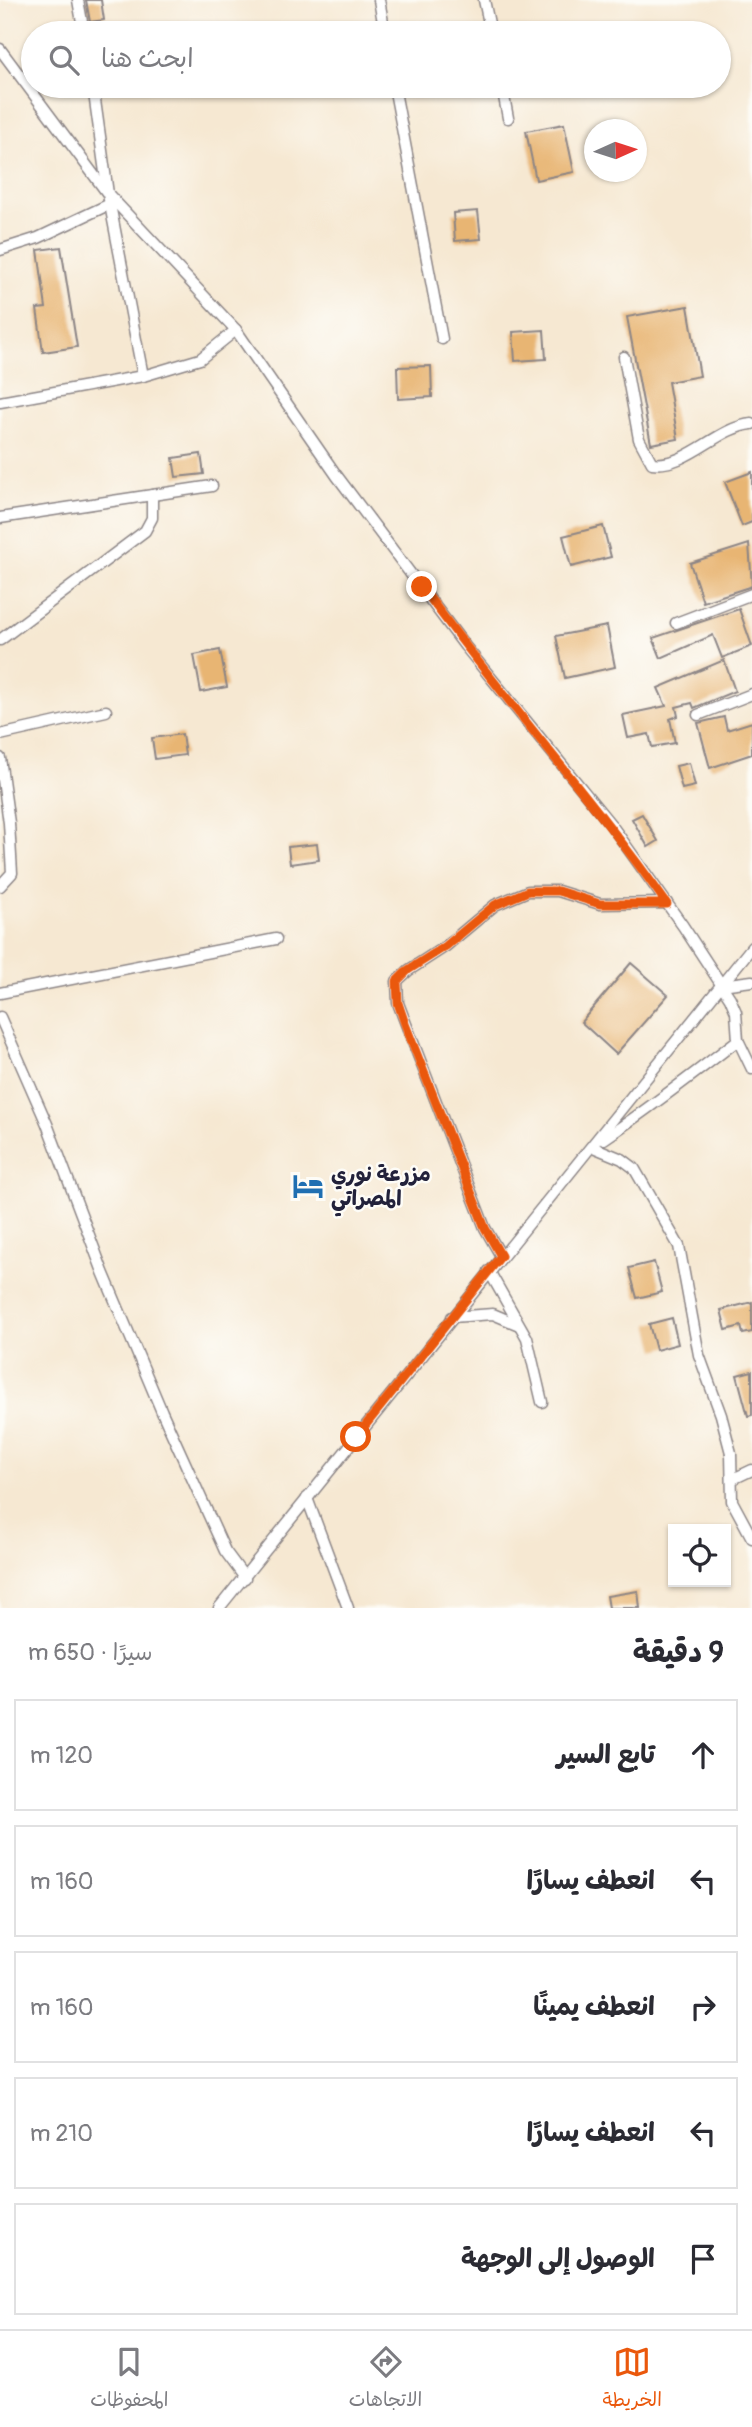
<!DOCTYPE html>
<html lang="ar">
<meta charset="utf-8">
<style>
body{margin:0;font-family:Pangolin,"Playpen Sans Arabic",sans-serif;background:#f2f2f3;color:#2b2b33;direction:rtl}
.controls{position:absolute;right:21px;bottom:21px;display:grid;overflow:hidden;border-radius:0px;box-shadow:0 2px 5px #0004}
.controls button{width:63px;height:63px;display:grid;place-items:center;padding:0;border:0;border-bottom:2px solid #e1e1e2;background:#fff;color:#2b2b33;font:35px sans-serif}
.compass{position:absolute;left:584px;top:119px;width:63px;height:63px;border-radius:50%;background:#fff;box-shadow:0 2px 5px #0004;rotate:87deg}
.stop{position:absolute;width:21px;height:21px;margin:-16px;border:5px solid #ea580c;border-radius:50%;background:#fff}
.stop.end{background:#ea580c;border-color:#fff;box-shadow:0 2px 7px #0008}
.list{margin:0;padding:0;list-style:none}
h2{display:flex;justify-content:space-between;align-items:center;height:91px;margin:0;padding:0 28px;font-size:30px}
h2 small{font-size:23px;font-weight:400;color:#7c7c81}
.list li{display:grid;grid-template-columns:46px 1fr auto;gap:21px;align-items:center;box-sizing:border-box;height:112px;margin:0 14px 14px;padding:0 14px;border:2px solid #e1e1e2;border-radius:0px}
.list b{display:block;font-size:26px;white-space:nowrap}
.list em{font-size:23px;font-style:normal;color:#7c7c81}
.icon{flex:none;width:38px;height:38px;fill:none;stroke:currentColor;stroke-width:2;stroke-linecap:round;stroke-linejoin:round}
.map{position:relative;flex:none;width:752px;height:1608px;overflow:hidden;direction:ltr}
.search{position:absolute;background:#fff;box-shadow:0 2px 5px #0004;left:21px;right:21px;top:21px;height:77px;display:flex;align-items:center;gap:18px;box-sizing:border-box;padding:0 24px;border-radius:38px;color:#7c7c81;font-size:26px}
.sheet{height:721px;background:#fff}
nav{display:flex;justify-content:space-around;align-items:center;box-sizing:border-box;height:98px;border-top:2px solid #e1e1e2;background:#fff;font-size:19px;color:#7c7c81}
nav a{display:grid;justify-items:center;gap:4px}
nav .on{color:#ea580c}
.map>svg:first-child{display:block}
</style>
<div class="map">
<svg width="752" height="1608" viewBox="0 0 752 1608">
<rect width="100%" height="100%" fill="#fdfcf7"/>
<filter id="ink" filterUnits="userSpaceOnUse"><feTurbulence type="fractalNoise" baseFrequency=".0143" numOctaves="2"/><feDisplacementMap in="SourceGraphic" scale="14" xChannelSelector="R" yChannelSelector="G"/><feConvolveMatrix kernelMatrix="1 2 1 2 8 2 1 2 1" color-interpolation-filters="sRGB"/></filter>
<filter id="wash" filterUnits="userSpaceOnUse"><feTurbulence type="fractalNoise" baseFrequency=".00686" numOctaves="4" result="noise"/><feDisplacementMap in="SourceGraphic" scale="28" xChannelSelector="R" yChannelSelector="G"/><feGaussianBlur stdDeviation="1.57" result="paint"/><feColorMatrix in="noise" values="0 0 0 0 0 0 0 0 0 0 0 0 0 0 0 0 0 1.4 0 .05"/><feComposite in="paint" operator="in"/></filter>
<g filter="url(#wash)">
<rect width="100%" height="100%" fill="#f6e8d2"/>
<g id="blocks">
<!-- building -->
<g fill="#e8b573">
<path d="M86 0H101L104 20 90 22Z"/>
<path d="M564 124 574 172 536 180 526 131Z"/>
<path d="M478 211 481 239 455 241 453 213Z"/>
<path d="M61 247 77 347 43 352 37 309 46 308 38 250Z"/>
<path d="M688 306 700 376 668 382 678 439 651 444 627 317Z"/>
<path d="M544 330 546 359 515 361 513 332Z"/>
<path d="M431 366 432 397 398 399 397 367Z"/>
<path d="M201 454 204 474 176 477 173 458Z"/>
<path d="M752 472V522L742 526 725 482Z"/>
<path d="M603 526 611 557 571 567 563 536Z"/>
<path d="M749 544 752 586 703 602 690 563Z"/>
<path d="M739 609 752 646 722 658 713 635 661 658 653 638Z"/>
<path d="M607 626 615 667 565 678 556 636Z"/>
<path d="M220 650 227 687 201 692 194 655Z"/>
<path d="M724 660 735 691 694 708 692 703 676 707 678 716 670 719 675 743 652 747 649 734 628 738 623 715 666 706 658 688Z"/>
<path d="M724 717 727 730 752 722V754L710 768 698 723Z"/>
<path d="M182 734 185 755 155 759 152 738Z"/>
<path d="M689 763 695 786 682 789 676 766Z"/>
<path d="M642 814 658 841 648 847 632 819Z"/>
<path d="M317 844 319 860 290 864 288 847Z"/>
<path d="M631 963 668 995 616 1054 581 1022Z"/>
<path d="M654 1262 662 1292 637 1298 629 1268Z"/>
<path d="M752 1302V1332L743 1334 741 1326 726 1330 721 1310Z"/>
<path d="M672 1318 678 1344 656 1350 649 1324Z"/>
<path d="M752 1371V1415L748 1416 737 1375Z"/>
<path d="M638 1591 640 1608H609L607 1596Z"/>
</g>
</g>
</g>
<g filter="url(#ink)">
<use href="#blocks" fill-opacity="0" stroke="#8c8586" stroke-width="2"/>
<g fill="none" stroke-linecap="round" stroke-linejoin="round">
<!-- street casing -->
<g stroke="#8c8586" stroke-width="13">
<g id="street">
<path d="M78 0 84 33"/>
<path d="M379 0 385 33"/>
<path d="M484 0 491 33"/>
<path d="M0 49 108 194 236 330 337 476 465 646 612 826 683 926 730 998 736 1012 738 1040 752 1069"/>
<path d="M93 86 108 194 143 376"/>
<path d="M394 86 442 339"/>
<path d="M502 86 508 118"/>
<path d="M0 250 38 238 110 204"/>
<path d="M624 357 639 439 652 463C687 468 717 427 752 424"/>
<path d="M0 402 143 376 200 359 236 330"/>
<path d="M0 518 212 486"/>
<path d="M676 623 752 594"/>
<path d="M0 640 145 531 152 518V495"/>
<path d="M698 715 752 694"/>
<path d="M0 735 106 711"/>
<path d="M0 758 9 823 12 873 0 886"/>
<path d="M721 985 752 981"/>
<path d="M0 993 276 939"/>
<path d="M0 1017 47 1124 103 1272 162 1412 225 1551 245 1578"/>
<path d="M604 1139C651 1107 694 1074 738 1040"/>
<path d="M593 1147 622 1159 634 1168 679 1246 699 1355 721 1415 731 1453 732 1501 752 1538"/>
<path d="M501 1256 485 1228 406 1024 398 1003 397 981 409 970 446 946 495 905 528 891H558L600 904 667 903"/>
<path d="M489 1271 527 1338 542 1402"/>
<path d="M452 1317 493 1314 519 1325"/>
<path d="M733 1479 752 1470"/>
<path d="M307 1498 348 1608"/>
<path d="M219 1608 752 947"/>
</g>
</g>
<!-- street -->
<use href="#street" stroke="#fff" stroke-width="10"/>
</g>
</g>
<g fill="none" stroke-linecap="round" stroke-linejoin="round" filter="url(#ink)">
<!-- route -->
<path stroke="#ea580c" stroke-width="9" d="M356 1437 501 1256 485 1228 405 1024 398 1003 397 981 408 970 446 946 495 905 528 891H558L600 904H667C590 795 500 696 422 587"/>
</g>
<!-- icons -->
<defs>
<g id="hotel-bare" transform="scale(2.415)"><path d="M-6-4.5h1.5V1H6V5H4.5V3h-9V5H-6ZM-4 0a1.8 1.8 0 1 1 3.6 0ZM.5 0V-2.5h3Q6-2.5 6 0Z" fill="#1f6fb2" stroke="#fdfcf7" stroke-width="2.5" paint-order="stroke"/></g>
</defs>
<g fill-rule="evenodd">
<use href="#hotel-bare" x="308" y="1186"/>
</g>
<g text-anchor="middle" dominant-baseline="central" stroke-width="5" stroke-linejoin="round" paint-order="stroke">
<!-- poi labels -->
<g font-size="21" font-weight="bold" fill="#22223b" stroke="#fdfcf7" text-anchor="start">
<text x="331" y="1174">مزرعة نوري<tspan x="331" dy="24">المصراتي</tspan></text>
</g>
</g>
</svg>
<div class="controls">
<button><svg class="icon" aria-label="locate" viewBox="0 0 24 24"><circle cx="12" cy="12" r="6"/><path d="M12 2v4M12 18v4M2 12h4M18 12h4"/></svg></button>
</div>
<svg class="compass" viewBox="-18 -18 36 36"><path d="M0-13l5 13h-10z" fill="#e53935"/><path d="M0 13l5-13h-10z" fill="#7c7c81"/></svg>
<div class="stop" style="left:356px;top:1437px"></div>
<div class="stop end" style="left:422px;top:587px"></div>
<div class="search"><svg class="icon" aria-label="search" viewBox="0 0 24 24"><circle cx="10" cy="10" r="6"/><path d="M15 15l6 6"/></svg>ابحث هنا</div>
</div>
<section class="sheet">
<h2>9 دقيقة<small>سيرًا · 650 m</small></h2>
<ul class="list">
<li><svg class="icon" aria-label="ahead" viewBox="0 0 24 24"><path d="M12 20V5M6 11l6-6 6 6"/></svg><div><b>تابع السير</b></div><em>120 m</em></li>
<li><svg class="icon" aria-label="left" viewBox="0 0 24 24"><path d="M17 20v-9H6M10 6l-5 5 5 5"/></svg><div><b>انعطف يسارًا</b></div><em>160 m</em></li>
<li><svg class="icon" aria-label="right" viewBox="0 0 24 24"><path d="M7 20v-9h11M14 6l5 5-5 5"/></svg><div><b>انعطف يمينًا</b></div><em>160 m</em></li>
<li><svg class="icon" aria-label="left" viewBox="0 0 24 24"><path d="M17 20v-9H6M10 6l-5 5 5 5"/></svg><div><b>انعطف يسارًا</b></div><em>210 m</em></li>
<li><svg class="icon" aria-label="arrive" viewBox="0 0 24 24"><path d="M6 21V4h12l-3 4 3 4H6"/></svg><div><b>الوصول إلى الوجهة</b></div></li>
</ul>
</section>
<nav>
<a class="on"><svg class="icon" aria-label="map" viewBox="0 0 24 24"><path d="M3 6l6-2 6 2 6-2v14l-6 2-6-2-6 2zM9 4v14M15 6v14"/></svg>الخريطة</a>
<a><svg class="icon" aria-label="directions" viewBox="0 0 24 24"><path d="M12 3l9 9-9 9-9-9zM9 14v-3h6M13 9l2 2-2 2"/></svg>الاتجاهات</a>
<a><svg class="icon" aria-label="saved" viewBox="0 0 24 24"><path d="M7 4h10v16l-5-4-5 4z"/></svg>المحفوظات</a>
</nav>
